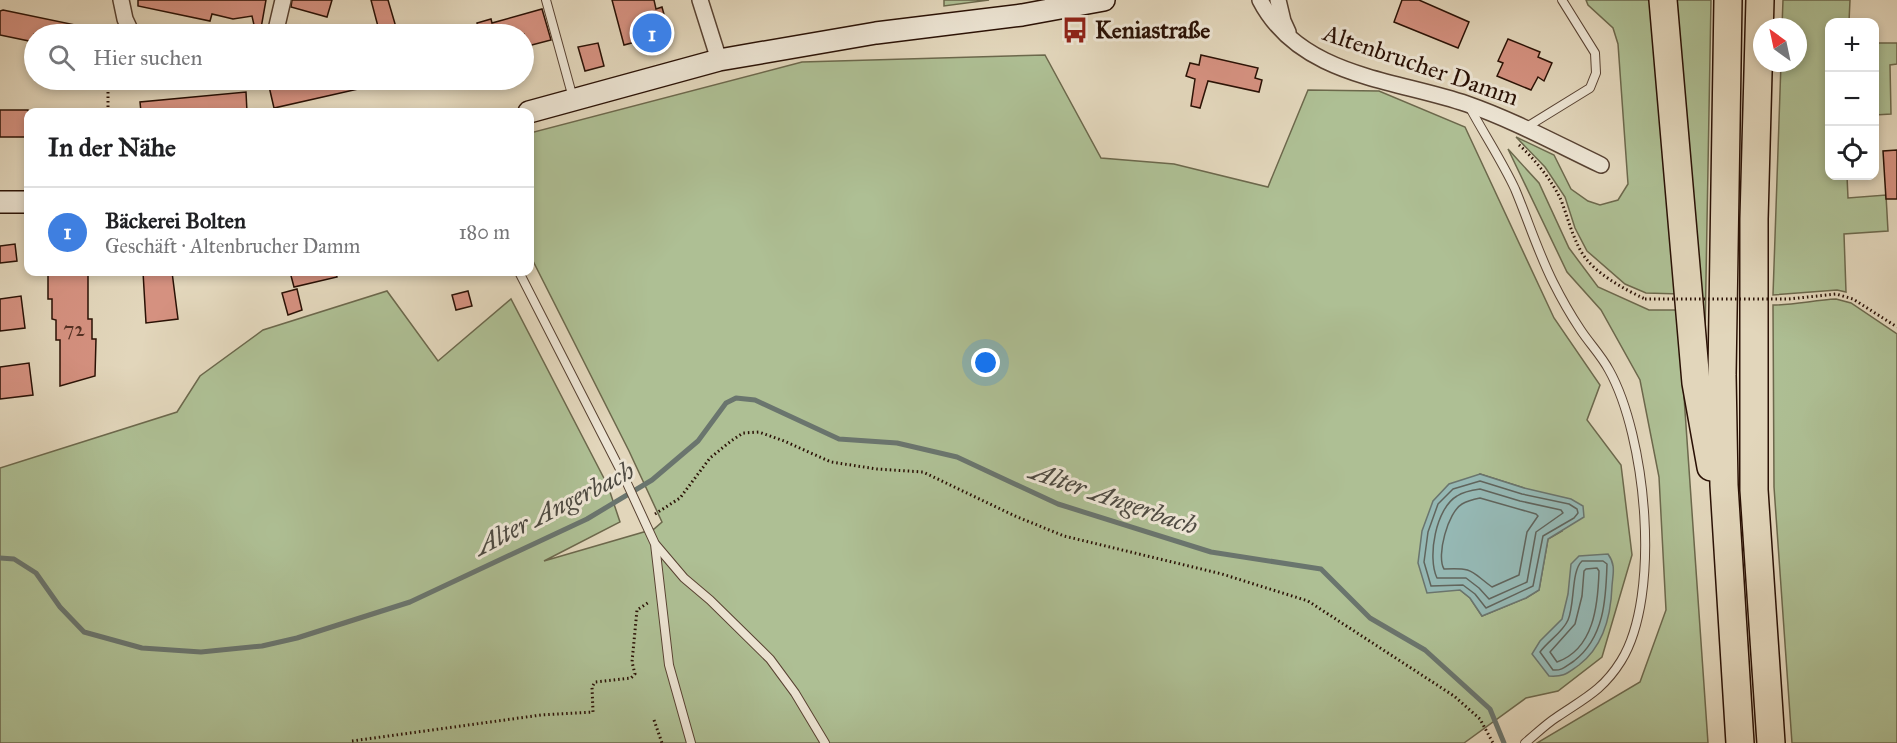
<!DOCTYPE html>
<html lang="de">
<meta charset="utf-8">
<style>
body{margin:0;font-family:"IM FELL Great Primer",serif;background:#f2f2f2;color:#202124}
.controls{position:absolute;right:18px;top:18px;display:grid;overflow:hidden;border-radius:12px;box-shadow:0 3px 9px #0003}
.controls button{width:54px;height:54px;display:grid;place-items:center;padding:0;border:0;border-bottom:2px solid #e0e0e0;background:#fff;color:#202124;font:30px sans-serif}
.compass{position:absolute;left:1753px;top:18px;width:54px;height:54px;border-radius:50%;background:#fff;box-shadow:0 3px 9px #0003;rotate:327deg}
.you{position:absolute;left:986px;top:363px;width:21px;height:21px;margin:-15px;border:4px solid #fff;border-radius:50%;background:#1a73e8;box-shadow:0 0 0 9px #1a73e833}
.badge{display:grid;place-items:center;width:39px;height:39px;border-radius:50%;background:#0f766e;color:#fff;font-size:20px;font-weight:700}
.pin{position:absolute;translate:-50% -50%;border:3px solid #fff;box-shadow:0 2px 6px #0006}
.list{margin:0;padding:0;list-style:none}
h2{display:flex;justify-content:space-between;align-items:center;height:78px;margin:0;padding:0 24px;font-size:26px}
h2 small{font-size:20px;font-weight:400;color:#757577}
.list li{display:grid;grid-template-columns:39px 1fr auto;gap:18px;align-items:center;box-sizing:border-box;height:90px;padding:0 24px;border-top:2px solid #e0e0e0}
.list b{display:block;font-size:22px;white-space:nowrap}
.list p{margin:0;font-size:20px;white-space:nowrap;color:#757577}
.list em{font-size:20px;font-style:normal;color:#757577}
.icon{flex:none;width:33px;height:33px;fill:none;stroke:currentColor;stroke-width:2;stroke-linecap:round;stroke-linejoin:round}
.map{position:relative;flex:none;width:1897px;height:743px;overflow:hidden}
.search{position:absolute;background:#fff;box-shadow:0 3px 9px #0003;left:24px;top:24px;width:510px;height:66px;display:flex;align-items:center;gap:15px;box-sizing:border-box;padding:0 21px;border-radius:33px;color:#757577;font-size:22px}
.panel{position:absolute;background:#fff;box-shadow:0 3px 9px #0003;left:24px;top:108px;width:510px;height:168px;border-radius:12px}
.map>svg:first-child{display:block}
</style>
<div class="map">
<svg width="1897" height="743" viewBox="0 0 1897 743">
<rect width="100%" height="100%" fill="#e2d6bb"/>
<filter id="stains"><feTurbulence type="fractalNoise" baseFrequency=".00333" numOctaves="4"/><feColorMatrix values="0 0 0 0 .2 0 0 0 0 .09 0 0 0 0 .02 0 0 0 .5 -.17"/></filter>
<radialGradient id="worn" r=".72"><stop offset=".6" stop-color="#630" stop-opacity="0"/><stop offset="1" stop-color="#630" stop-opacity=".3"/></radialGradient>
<!-- green -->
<g fill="#aebf94" stroke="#6c684c" stroke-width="1.5" fill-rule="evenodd">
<path d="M944 0H989L944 6Z"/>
<path d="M1586 0H1655L1680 294 1646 293 1625 284 1587 251 1575 228 1565 197 1545 167 1516 137 1554 155 1571 189 1588 201 1600 205 1618 200 1628 184 1618 44 1613 28 1588 5Z"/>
<path d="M1673 0H1711L1705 334Z"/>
<path d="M1783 0H1850L1849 22H1830V176H1847L1848 198 1886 195 1888 231 1844 234 1846 292 1837 290 1773 295 1781 63H1798V27H1782Z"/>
<path d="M1874 43H1897V64L1890 65 1891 114 1875 115Z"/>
<path d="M1045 55 1101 158 1174 164 1268 187 1308 90 1379 91 1465 127 1554 318 1600 385 1587 420 1621 465 1632 555 1602 657 1558 691 1526 698 1464 743H0V468L177 412 200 376 263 330 387 291 438 361 511 299 608 486 620 522 544 561 654 529 662 522 629 451 530 255V133L802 62ZM1480 474 1524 488 1562 531 1548 539 1539 590 1526 598 1482 616 1470 598 1460 590Z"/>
<path d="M1508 149 1539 183 1569 248 1598 287 1649 310H1678L1708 743H1537L1640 682 1666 610 1659 477 1640 380 1601 310 1567 272Z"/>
<path d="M1836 299 1851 303 1897 334V743H1792L1774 487 1773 305C1794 305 1815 300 1836 299Z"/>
</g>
<!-- water -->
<g fill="#95b8b4" stroke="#6a756e" stroke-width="1.5">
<path d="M1480 474 1524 488 1571 499 1583 506 1584 517 1548 539 1539 590 1526 598 1482 616 1470 598 1460 590 1427 593 1418 563 1422 531 1433 501 1449 484Z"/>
<path d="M1608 554C1616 565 1613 573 1612 586 1611 616 1604 646 1579 665 1567 673 1565 677 1549 676L1532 654 1540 641 1562 619 1568 594 1571 564 1579 556Z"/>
</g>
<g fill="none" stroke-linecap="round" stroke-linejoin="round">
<!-- shore -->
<g stroke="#60645c" stroke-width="1.5">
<path d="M1480 481 1522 494 1569 504 1577 509 1578 513 1574 518 1543 536 1533 586 1486 608 1475 594 1463 585 1431 586 1424 562 1428 532 1438 504 1453 489Z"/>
<path d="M1480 489 1520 501 1561 510 1563 513 1536 532 1527 582 1489 599 1479 588 1466 578H1437C1427 557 1436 508 1457 496 1463 492 1473 490 1480 489Z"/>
<path d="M1480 498 1536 514 1538 516 1527 532 1519 575 1492 587C1471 572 1474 567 1444 569 1436 556 1448 512 1462 504 1467 501 1475 499 1480 498Z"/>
<path d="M1582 561H1603L1607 564C1606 600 1604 638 1574 661 1566 666 1562 671 1553 670L1540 652C1548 641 1563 632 1568 620 1575 604 1571 571 1582 561Z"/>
<path d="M1586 569 1597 568 1599 571C1598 605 1594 649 1557 662L1550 652 1575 624 1582 596 1584 571Z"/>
</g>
<!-- stream -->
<path stroke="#6a756e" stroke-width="5" d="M0 558 14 559 36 573 60 607 84 632 142 648 201 652 262 646 297 638 410 602 587 519 652 480 698 441 726 403 736 398 755 400 839 439 897 443 957 457 1058 504 1211 552 1321 569 1370 618 1425 650 1490 709 1504 743"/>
</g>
<!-- building -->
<g fill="#d59180" stroke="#2a1105" stroke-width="1.5">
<path d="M138 0H266L260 34H256L252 16 233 19 212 14 210 21 138 6Z"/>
<path d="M292 0H332L327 17 291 7Z"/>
<path d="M371 0H388L398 34H380Z"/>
<path d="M612 0H654L656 9 662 7 669 33 624 45Z"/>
<path d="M1402 0H1419L1469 22 1458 48 1394 22Z"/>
<path d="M542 9 551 40 524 47V34H467L466 30 478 27 477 23 491 19 492 23Z"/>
<path d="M3 10 90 28V34H34V42L0 35V11Z"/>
<path d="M1508 39 1540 52 1538 57 1552 63 1544 81 1538 77 1531 90 1497 76 1503 63 1498 61Z"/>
<path d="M598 43 604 66 585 71 578 47Z"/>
<path d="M1201 55 1258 68 1255 78 1262 80 1259 92 1208 81 1200 108 1191 106 1195 79 1186 76 1190 63 1199 65Z"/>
<path d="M277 80H375L376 85 274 108 268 82Z"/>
<path d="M246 92 247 112H141L140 102Z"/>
<rect x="0" y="110" width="28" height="27"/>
<path d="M1897 150V199H1886L1883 151Z"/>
<path d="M15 244 17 261 0 263V246Z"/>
<path d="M48 272H88V319H92V339H96L95 376 60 386V340H56V320L52 319V299H48Z"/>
<path d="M143 272H172L178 319 146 323Z"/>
<path d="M290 272H336L337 277 294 287Z"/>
<path d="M297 289 302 310 288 315 282 293Z"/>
<path d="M468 291 472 306 456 310 452 295Z"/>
<path d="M21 296 25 328 0 331V299Z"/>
<path d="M29 363 33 395 0 399V367Z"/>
</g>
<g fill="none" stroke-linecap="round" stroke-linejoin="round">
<!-- service casing -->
<g stroke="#584232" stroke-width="10">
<g id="service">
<path d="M546 0 573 98"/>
<path d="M1469 106C1484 134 1502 161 1515 189 1528 220 1538 252 1553 282 1561 298 1570 314 1580 329 1589 343 1601 355 1609 370 1646 436 1662 595 1621 661 1603 690 1585 698 1557 717 1546 724 1536 734 1525 743"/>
<path d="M1525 128 1590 88 1596 73 1595 53 1562 0"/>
<path d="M519 272 626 481 655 544 669 665 691 743"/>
<path d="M656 545 684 578 710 600 770 659 795 693 825 743"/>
</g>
</g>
<!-- minor casing -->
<g stroke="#584232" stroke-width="18">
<g id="minor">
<path d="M121 0 125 19 132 34"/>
<path d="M700 0 719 60"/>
<path d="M1260 0C1300 77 1394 79 1467 104 1513 120 1557 144 1601 165"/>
<path d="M1278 0 1283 21 1288 32"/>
<path d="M275 34 283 0"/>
</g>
</g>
<!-- secondary casing -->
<g stroke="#2a1105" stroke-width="24">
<g id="secondary">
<path d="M529 112 719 60 876 33 1022 15 1104 0"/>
<path d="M0 202H28"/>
</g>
</g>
<!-- motorway casing -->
<g stroke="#2a1105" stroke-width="30">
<g id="motorway">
<path d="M1663 0 1696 383 1711 467"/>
<path d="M1728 0 1722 375 1724 485 1740 743"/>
<path d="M1760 0 1754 219V490L1771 743"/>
</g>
</g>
<!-- path -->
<g stroke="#2a1105" stroke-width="3" stroke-dasharray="1.5 3" stroke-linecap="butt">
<path d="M108 92V112"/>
<path d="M1519 145C1534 158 1553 182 1561 200 1568 218 1572 236 1582 253 1594 273 1624 289 1645 299"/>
<path d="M1789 299 1836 294 1853 299 1897 327"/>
<path d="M655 514 680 498 710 458 731 441 743 433 759 432 784 441 831 462 877 469 923 472 1015 516 1064 536 1222 574 1308 601 1454 696 1480 719 1493 743"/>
<path d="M654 720 662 743"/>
<path d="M352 741 541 715 593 712 592 687 595 682 631 678 635 674 632 662 637 610 649 602"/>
</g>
<!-- service -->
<use href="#service" stroke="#ece4d3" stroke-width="8"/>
<!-- minor -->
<use href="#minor" stroke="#ece4d3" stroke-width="15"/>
<!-- secondary -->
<use href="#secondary" stroke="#ece4d3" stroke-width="21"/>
<!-- motorway -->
<use href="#motorway" stroke="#e2d6bb" stroke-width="27"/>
<!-- path-bridge -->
<path stroke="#2a1105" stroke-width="3" stroke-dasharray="1.5 3" stroke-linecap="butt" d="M1645 299H1789"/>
</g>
<!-- icons -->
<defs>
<g id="bus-bare" transform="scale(2.07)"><path d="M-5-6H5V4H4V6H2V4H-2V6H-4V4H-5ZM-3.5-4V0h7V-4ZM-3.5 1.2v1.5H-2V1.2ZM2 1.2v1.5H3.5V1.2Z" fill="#8f2418" stroke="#ece4d3" stroke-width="2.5" paint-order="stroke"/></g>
</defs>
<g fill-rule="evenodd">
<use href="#bus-bare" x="1075" y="30"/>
</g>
<g text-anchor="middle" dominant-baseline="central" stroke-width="6" stroke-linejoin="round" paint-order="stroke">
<!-- number labels -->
<g font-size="21" fill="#553124">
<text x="74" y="329">72</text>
</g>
<!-- poi labels -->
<g font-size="24" font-weight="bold" fill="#2a1105" stroke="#ece4d3" text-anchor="start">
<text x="1095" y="30">Keniastraße</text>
</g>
<!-- street labels -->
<g font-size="24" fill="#2a1105" stroke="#ece4d3">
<text transform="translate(1421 65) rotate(19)">Altenbrucher Damm</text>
</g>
<!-- water labels -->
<g font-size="26" font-style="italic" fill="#4f4b42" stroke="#ece4d3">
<text transform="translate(1114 498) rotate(19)">Alter Angerbach</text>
<text transform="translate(554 508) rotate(-27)">Alter Angerbach</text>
</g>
</g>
<rect width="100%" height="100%" filter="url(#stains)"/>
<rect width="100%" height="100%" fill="url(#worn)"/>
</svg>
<div class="controls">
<button>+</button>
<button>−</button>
<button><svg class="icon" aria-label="locate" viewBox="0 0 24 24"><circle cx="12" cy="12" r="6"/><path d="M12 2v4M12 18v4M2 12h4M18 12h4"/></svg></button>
</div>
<svg class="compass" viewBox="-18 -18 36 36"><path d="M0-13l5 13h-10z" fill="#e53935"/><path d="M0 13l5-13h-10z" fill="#757577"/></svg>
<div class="you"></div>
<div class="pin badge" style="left:652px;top:33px;background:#3f7fe0">1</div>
<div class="search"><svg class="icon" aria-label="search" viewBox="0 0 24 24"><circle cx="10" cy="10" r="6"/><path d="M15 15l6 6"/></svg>Hier suchen</div>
<section class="panel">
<h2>In der Nähe<small></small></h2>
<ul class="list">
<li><span class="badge" style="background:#3f7fe0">1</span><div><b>Bäckerei Bolten</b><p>Geschäft · Altenbrucher Damm</p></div><em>180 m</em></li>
</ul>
</section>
</div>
